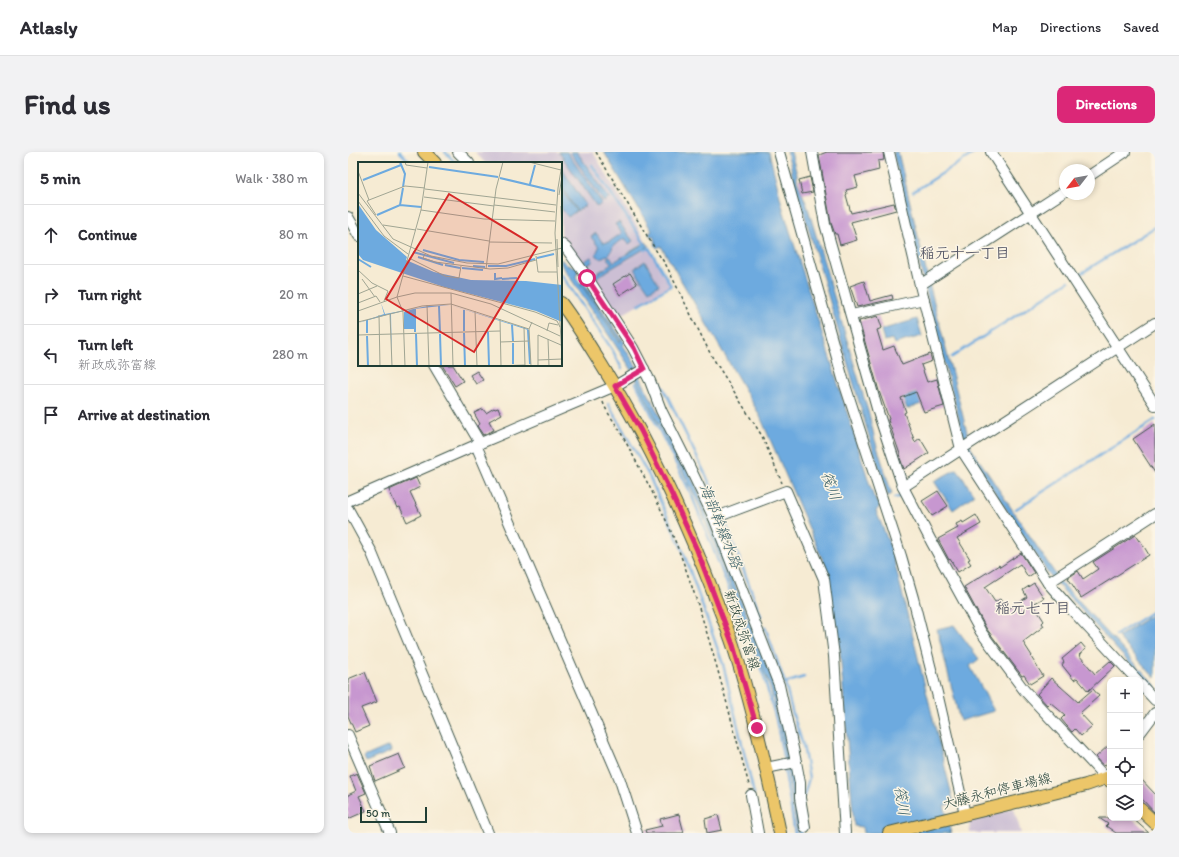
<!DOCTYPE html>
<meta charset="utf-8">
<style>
body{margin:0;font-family:Itim,"Klee One",sans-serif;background:#f2f2f3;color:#2b2b33}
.controls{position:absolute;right:12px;bottom:12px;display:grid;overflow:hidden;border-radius:8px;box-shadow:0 2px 6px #0003}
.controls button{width:36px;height:36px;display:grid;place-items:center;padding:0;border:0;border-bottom:1px solid #e1e1e2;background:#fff;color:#2b2b33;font:20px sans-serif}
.compass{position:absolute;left:711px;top:12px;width:36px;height:36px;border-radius:50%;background:#fff;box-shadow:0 2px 6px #0003;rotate:239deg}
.scale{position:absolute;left:12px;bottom:10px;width:67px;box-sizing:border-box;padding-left:4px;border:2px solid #1f3d34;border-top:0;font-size:11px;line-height:14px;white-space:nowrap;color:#1f3d34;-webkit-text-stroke:3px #fcf5e5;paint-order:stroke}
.stop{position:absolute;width:12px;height:12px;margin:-9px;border:3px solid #db2777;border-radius:50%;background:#fff}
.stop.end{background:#db2777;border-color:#fff;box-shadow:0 1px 4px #0008}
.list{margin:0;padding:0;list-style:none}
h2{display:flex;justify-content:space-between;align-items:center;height:52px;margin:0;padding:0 16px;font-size:17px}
h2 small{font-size:13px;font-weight:400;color:#7c7c81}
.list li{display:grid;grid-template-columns:26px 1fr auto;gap:12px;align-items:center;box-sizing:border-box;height:60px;padding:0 16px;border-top:1px solid #e1e1e2}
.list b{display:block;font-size:15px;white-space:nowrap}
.list p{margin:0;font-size:13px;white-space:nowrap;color:#7c7c81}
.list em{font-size:13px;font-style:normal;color:#7c7c81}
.icon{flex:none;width:22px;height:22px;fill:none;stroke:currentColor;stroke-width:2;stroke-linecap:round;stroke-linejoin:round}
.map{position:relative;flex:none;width:807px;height:681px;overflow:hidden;border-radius:8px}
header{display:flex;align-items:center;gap:24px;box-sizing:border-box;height:56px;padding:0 20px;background:#fff;border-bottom:1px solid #e1e1e2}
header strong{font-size:19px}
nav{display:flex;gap:22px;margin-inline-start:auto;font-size:14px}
.intro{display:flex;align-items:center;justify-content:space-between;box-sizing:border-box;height:96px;padding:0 24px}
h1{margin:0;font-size:28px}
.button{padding:10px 18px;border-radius:8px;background:#db2777;color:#fff;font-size:14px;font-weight:700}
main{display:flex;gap:24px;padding:0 24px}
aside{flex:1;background:#fff;border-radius:8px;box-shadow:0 2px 6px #0003}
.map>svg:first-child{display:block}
</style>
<header>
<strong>Atlasly</strong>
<nav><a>Map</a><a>Directions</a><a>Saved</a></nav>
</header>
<div class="intro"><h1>Find us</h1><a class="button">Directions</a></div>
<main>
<aside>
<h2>5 min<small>Walk · 380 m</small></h2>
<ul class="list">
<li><svg class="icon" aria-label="ahead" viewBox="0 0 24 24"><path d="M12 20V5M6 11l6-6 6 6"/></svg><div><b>Continue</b></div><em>80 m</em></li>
<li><svg class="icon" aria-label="right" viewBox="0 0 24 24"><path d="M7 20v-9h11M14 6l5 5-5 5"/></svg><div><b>Turn right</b></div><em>20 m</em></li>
<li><svg class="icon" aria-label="left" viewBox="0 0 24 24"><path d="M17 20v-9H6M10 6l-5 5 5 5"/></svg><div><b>Turn left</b><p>新政成弥富線</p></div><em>280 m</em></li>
<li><svg class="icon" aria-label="arrive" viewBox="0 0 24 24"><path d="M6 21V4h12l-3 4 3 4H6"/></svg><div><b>Arrive at destination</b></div></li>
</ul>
</aside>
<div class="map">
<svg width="807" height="681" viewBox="0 0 807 681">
<rect width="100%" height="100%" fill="#fcf5e5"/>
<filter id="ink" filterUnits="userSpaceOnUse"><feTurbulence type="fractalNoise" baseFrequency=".025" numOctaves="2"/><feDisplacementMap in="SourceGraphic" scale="8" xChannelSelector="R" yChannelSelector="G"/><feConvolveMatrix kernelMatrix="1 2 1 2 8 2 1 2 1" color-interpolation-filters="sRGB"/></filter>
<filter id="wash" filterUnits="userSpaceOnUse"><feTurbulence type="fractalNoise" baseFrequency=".012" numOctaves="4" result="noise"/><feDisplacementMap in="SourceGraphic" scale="16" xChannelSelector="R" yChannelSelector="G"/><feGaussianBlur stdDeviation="0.9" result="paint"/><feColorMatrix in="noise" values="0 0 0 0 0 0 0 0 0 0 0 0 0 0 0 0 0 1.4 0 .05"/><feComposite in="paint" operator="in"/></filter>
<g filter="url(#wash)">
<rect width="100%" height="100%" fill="#f6ebd3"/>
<!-- industrial -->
<g fill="#ccbfd4">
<path d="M127 0H245L298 89 266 110 262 104 264 112 243 125 213 88V11H137Z"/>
<path d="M295 97 297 99 301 97 323 134 270 165 244 127Z"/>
<path d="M666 656 673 681H622L621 667Z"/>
</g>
<!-- water -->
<g fill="#6daadf" stroke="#46748a">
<path d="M211 0H219L254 51 249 55Z"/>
<path d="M222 0H229L261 46 256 50Z"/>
<path d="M256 0H421L435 57 526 346H527L528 350 530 349 532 354 528 359 543 396 606 652 596 653 603 681H515L514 675 506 674 492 499 477 413 411 262 313 94 309 96 307 92 308 91 305 84 303 85 301 81 304 79Z"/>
<path d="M439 0H443L449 23V29L459 53 522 266 527 288 544 342 540 344 523 291 454 54C448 44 445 34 444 23 444 15 440 7 439 0Z"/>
<path d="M545 0H550L579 123 623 296 712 429 807 533V539L702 424 619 298 577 135Z"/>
<path d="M213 16 238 53 229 59 213 34Z"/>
<path d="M213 37 228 59 220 65 213 56Z"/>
<path d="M271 70 285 89 281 92 277 86 265 94 264 98 261 101 262 102 259 104 258 103 253 107 247 102 249 100 251 95 243 85 248 81 255 91 261 90 274 81 267 72Z"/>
<path d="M298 90 301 94 237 132 277 191 275 193 289 215 294 229 349 336 427 534 443 606 455 681H450L431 568 422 535 350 350 282 215 213 112V107L219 113 228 115 243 105 245 109 230 118 228 125 272 190 273 189 233 131 264 112 259 106 262 104 266 110Z"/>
<path d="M297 109 311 133 301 139 290 123V122L287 116Z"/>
<path d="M569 167 574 184 546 192 544 187 536 189 533 178Z"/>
<path d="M592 233 594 238 571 246 573 252 559 257 555 246Z"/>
<path d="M609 317 626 343 605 358 586 329Z"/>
<path d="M807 461V526L770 485Z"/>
<path d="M606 473 631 507 622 514 646 559 612 569 589 477Z"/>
<path d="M41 594 43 598 42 600 18 610 16 605Z"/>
</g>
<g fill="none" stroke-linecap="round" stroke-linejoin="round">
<!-- stream -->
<g stroke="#6daadf" stroke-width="2.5">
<path d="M52 0 63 11"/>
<path d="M97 0 108 11"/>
<path d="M244 13 297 92"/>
<path d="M565 40 628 0"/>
<path d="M213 122 265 199 274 217"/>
<path d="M729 124 807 75"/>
<path d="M290 153 323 134 301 96 297 98 294 95"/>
<path d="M604 205 721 129"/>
<path d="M288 231 344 344 415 522 428 567 436 609"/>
<path d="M313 231 364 336 374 360"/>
<path d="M260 251 301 324 335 399 375 512 406 642"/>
<path d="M546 346 554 344"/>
<path d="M668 357 807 268"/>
<path d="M377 369 413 464"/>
<path d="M417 475 437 531 445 563 455 593 461 626 456 644"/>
<path d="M768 483 807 458"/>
<path d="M437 531 456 525"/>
<path d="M436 614 447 681"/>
</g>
</g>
<g id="blocks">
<!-- building -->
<g fill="#c797d0">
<path d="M479 0H535L536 8 530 9 531 18 507 24 510 35 498 38 499 42 498 43 503 61 546 51 548 58 503 70 509 88 492 93 489 82H487L483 71 471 3Z"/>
<path d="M462 25 465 40 454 42 451 28Z"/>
<path d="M282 121 289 132 272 143 265 132Z"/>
<path d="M516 129 522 149 544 143 545 147 509 155 502 134Z"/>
<path d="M530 164 534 176 529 178 535 198 546 194 554 213 582 202 584 209 573 213 579 230 589 227 596 254 576 260 568 240 553 246 558 260 556 261 567 290 572 286 581 301 556 317 552 306 553 305 540 268 541 267 531 239 511 169Z"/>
<path d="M94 213H105L115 229 107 234Z"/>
<path d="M129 219 135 228 128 232 122 223Z"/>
<path d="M146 256 147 257 150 256 154 262 141 269 146 278 135 283 129 274 132 272 126 261 135 257 138 261Z"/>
<path d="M807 272V321L785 287Z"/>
<path d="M68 326 72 335 62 340 73 363 59 370 52 355 49 356 41 338Z"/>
<path d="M590 339 600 354 584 364 574 349Z"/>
<path d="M628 363 633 372 609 386 622 407 620 408 623 412 610 420 602 407 601 408 590 387 610 376 608 372 614 369 615 371Z"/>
<path d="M787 383 791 389 792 388 801 403 733 446 720 426 730 419 735 427 750 417 745 410Z"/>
<path d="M673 401 686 421 680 425 672 412 637 435 647 450 652 447 659 458 679 445 675 438 686 431 696 446 685 452 696 469 694 471 696 474 675 490 684 504 683 505 695 524 682 532 676 523 674 524 638 476 616 435 651 413 652 415Z"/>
<path d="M733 491 738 497 731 503 747 522 762 509 767 514 740 539 729 526 726 528 714 513 716 510 714 507Z"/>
<path d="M17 520 29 550 13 556 21 574 7 580 0 564V527Z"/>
<path d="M703 526 730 550 745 537 751 544 732 561 744 574 733 584 727 577 724 580 713 567 717 563 702 550 699 553 689 542Z"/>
<path d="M762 592V609L756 614 748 605Z"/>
<path d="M51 602 57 616 27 629 22 614Z"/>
<path d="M9 621 18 641 11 644 18 659 0 667V643L8 639 2 624Z"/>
<path d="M792 626 807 642V661L792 645Z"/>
<path d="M331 662 336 681H298L297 678 314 674 312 667Z"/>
<path d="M370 663 374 678 359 681 357 667Z"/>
<path d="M751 666H784L801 681H768L758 674 760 672Z"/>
</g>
</g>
</g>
<g filter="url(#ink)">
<use href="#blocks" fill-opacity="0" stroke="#3f574c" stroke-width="1"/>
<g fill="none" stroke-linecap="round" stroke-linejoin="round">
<!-- minor casing -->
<g stroke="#3f574c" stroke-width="12">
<g id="minor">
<path d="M110 0 121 11"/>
<path d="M431 0 495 227 553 404 565 446 590 545 617 662"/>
<path d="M464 0 477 72 530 260 555 335 583 389 633 480 676 538 758 626 762 621"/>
<path d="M541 0 572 133 613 297 700 431 723 457 789 528"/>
<path d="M643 0 807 253"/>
<path d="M741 24 777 0"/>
<path d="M0 65 11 84"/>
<path d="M213 92 218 96 239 125 285 196 302 229 313 258 341 314 366 366 431 533 448 610 418 616"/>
<path d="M572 133 717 39"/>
<path d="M504 163 576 147"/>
<path d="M86 213 132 291"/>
<path d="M128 293 271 625 289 681"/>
<path d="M555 335 807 171"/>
<path d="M0 349 128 293 267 234 296 217"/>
<path d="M0 357 23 399 140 681"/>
<path d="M366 366 438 339 476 427 486 504 497 681"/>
<path d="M700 431 807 362"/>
<path d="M792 532 807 548"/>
<path d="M792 581 807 561"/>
<path d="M0 583 42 681"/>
<path d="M448 610 452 631V646L457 675"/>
<path d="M403 643 410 681"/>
</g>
</g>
<!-- major casing -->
<g stroke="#3f574c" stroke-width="14">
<g id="major">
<path d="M76 0 87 11"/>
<path d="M213 151C228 171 240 191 253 212 298 284 334 360 365 440 371 457 379 475 385 493 405 555 419 618 432 681"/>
<path d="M792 657 807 671"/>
<path d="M541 681 738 633 758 626 762 629"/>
</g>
</g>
<!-- path -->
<g stroke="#3f574c" stroke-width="1.5" stroke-dasharray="3 3" stroke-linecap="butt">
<path d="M248 0 309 100 318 113 363 203 414 284 434 331"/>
<path d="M255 250C259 262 268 271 273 281 291 315 310 349 325 384 358 465 378 550 401 633"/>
</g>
<!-- minor -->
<use href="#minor" stroke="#fff" stroke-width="10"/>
<!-- major -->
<use href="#major" stroke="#ecc669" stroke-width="12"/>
</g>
</g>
<g fill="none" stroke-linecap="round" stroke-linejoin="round" filter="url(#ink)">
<!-- route -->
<path stroke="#db2777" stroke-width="5" d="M239 126 286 196 296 217 267 234 293 279 324 343 349 398 385 493 409 576"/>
</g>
<g text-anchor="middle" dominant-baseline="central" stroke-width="3" stroke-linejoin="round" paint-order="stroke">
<!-- street labels -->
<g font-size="14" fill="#1f3d34" stroke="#fcf5e5">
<text transform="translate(394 478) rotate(71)">新政成弥富線</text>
<text transform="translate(649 639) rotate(-14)">大藤永和停車場線</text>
</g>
<!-- neighbourhood labels -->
<g font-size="15" font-weight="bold" fill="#5a5c6b" stroke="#fcf5e5">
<text x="617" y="101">稲元十一丁目</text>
<text x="685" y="456">稲元七丁目</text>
</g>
<!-- water labels -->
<g font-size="15" font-style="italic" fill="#365e67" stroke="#fcf5e5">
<text transform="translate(483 334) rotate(69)">筏川</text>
<text transform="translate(373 374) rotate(68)">海部幹線水路</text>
<text transform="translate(554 649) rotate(81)">筏川</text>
</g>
</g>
<!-- overview -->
<g transform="translate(10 10)">
<rect width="204" height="204" fill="#f6ebd3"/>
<path d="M0 42 18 68 49 95 48 98 76 110 113 118 168 119 204 123V160L178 149 86 125 5 98 0 92ZM23 141 27 152 70 144 92 143 170 167V168L92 143 56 147 57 167H46V150L55 147 33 152 34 204 32 152 0 161 26 152Z" fill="#6daadf"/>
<path fill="none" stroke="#6daadf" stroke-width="2" d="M42 0 47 12 45 25M71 5 140 15M142 16 197 29M5 18 43 3M172 22 177 3M42 43 45 26M19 53 42 43 63 45M65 88 101 98 126 100M55 90 96 101M60 95 85 103M179 96 196 92M0 97 13 105M87 103 102 106M115 104 127 105M130 104H148L177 97M104 106 125 108M137 111V117L144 116M144 117 159 116M81 144 82 170M57 147V170M106 148V169M9 158V171M154 163 155 179M170 168 172 202M130 170 131 203M106 171 107 204M58 172 59 204M82 172 83 204M9 174 10 204M155 181V202"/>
<path fill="none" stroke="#a0a593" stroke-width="1" d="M47 0 48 3 69 6M171 0 203 8M204 2 200 26 197 71 204 196M0 9 11 38 9 39 18 53M67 27 198 43M0 31 35 77 73 94 109 101 140 102 204 86M201 33 204 14M66 35 136 44M11 38 47 24 67 26M0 39 26 74 50 92M136 43 197 50M203 44 204 75M63 48 126 57 197 59M25 63 58 68M59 67 131 79M199 77 200 105M131 80 194 81M67 92 65 96 77 100 132 107 150 106 178 98M178 94 180 110H199M51 96 87 114 101 116 103 104M128 107 138 27 145 0M0 108 14 121 30 129 26 139M45 114 177 150 199 159 202 165M4 117 17 135M93 131 95 204M0 132 19 124M0 141 18 134 22 140M69 143 71 204M0 149 39 135 63 48 70 0M117 149 119 204M32 152 34 204M21 153 22 204M142 157 143 204M0 160 64 144 93 142 171 167M166 165 167 204M189 169 191 161 200 163M0 173 142 169M190 177 191 204M142 180 171 179M180 198 204 197M47 204 45 150 39 135 57 131H93L133 142 202 174M138 204 167 203M173 204 171 167 174 160M180 204V173L203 183"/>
<path fill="#d62828" fill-opacity="0.15" stroke="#d62828" stroke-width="2" d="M91 32 179 85 116 190 28 137Z"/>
<rect width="204" height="204" fill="none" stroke="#1f3d34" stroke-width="2"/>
</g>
</svg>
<div class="controls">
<button>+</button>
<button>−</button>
<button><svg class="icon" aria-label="locate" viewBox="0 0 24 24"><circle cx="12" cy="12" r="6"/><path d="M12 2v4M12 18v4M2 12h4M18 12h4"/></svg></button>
<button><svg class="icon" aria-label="layers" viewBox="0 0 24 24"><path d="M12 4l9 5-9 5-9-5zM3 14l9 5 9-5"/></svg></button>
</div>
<svg class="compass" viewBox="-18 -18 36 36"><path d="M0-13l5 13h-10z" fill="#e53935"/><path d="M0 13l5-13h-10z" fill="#7c7c81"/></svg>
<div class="scale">50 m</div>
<div class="stop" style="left:239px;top:126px"></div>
<div class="stop end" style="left:409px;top:576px"></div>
</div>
</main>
